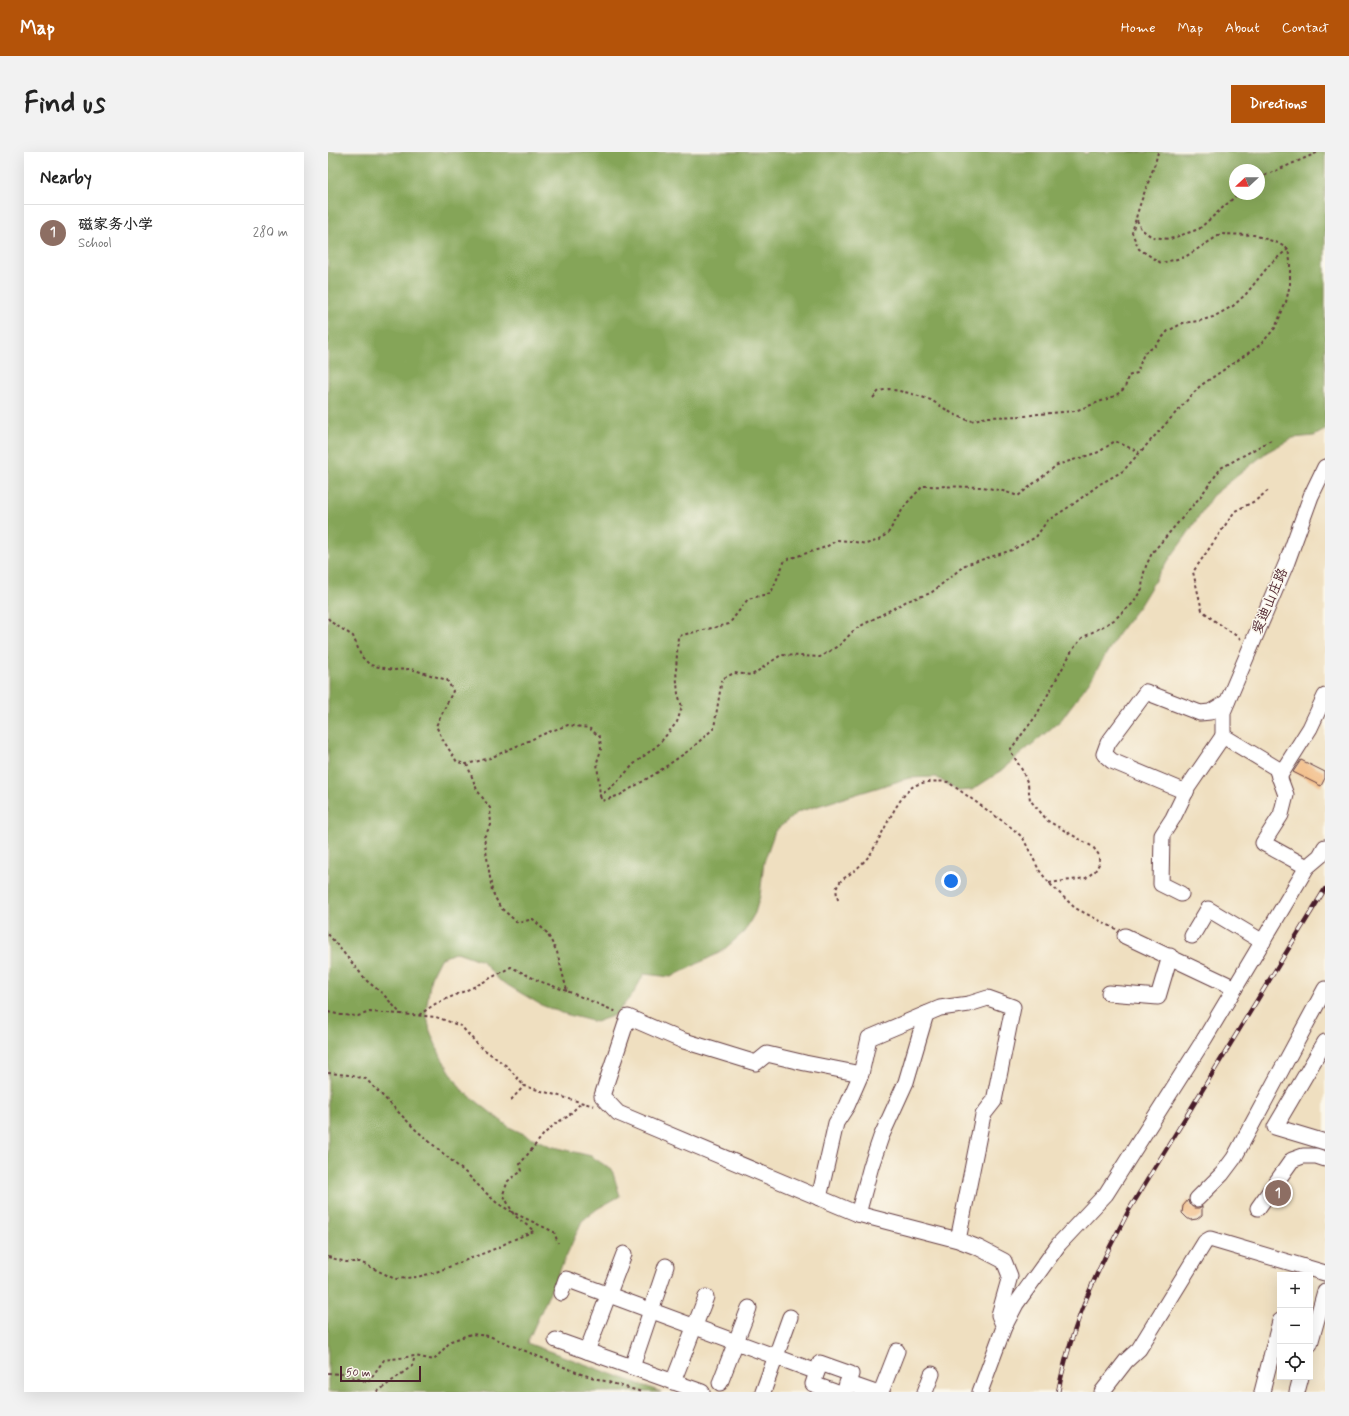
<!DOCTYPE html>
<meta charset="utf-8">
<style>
body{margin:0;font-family:Mynerve,"LXGW WenKai TC",sans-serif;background:#f2f2f2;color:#222}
.controls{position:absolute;right:12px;bottom:12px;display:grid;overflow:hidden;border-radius:0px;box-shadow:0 4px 16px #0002}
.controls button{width:36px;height:36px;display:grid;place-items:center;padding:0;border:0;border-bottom:1px solid #e0e0e0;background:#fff;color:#222;font:20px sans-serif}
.compass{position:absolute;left:901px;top:12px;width:36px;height:36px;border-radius:50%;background:#fff;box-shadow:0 4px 16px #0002;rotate:248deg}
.scale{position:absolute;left:12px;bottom:10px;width:81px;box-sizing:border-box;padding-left:4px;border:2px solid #4a1f2b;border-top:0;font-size:11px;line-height:14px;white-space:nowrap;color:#4a1f2b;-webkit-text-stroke:3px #fbf7ec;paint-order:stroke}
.you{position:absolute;left:623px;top:729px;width:14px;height:14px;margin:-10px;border:3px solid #fff;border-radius:50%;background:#1a73e8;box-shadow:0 0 0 6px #1a73e833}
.badge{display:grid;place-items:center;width:26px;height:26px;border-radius:50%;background:#b45309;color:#fff;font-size:13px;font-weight:700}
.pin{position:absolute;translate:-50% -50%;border:2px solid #fff;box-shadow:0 1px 4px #0006}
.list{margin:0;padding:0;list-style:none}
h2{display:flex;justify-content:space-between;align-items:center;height:52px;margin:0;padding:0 16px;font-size:17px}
h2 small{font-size:13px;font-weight:400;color:#767676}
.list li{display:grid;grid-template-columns:26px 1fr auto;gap:12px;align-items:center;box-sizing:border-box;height:56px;padding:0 16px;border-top:1px solid #e0e0e0}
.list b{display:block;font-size:15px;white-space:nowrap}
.list p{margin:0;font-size:13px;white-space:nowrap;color:#767676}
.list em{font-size:13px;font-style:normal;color:#767676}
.icon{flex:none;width:22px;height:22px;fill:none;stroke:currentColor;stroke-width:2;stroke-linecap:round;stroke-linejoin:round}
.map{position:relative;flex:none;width:997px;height:1240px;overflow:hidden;border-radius:0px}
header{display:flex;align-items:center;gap:24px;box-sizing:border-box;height:56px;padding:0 20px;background:#b45309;color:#fff}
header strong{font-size:19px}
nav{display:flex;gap:22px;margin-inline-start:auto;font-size:14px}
.intro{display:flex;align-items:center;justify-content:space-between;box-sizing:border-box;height:96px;padding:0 24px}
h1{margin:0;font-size:28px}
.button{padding:10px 18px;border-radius:0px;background:#b45309;color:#fff;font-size:14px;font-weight:700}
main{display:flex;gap:24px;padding:0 24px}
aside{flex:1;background:#fff;border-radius:0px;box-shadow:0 4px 16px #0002}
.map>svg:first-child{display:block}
</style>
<header>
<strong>Map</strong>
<nav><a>Home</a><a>Map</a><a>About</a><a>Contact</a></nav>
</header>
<div class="intro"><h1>Find us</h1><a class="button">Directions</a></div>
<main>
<aside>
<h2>Nearby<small></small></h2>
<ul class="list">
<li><span class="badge" style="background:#8d6e63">1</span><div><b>磁家务小学</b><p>School</p></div><em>280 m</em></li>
</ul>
</aside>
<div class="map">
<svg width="997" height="1240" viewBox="0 0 997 1240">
<rect width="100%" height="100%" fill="#fbf7ec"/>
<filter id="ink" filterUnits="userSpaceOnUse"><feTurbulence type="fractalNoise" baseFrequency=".025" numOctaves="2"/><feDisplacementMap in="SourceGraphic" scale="8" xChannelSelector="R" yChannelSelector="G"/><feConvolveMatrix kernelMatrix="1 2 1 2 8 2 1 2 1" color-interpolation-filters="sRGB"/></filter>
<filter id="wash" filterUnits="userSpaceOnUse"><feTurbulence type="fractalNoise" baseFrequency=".012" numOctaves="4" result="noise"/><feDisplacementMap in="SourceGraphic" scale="16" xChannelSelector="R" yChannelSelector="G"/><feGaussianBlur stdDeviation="0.9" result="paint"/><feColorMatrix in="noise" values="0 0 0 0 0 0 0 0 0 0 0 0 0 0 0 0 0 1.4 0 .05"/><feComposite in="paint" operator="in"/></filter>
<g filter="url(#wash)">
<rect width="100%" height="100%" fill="#efdfc0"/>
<!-- forest -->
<path fill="#85a559" stroke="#686242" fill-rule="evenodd" d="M0 0H754L758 2 761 0H997V278L986 284 965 286 939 300 884 344 858 384 832 420 812 453 790 482 764 526 733 568 670 621 644 638 630 639 608 625 581 626 470 660 447 679 436 710 432 744 427 761 416 780 393 800 343 825 316 822 305 842 287 863 268 870 237 862 213 853 171 828 154 809 129 800 112 807 103 825 98 859 102 879 113 905 133 937 181 975 222 994 263 1004 284 1018 292 1044 269 1057 254 1069 199 1191 333 1240H0ZM907 18H931V42H907Z"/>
<g id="blocks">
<!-- building -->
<g fill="#f1b477">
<path d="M973 608 997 620V626L993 634 965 620Z"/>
<path d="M860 1048 862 1053 866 1056H871L874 1054V1063L869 1067 862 1068 859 1066 854 1061 855 1054Z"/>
</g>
</g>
</g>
<g filter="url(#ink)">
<use href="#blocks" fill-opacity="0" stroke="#633c41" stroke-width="1"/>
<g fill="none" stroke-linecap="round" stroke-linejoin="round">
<!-- minor casing -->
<g stroke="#633c41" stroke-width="17">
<g id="minor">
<path d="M895 584V560L959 410 983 344 997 315"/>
<path d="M895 584 948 616 958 643 953 663 935 691 979 715"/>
<path d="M951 625 982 576 997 544"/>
<path d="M858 640 784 609 776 602 780 591 818 540 872 561 882 560 899 550"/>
<path d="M853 742 833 732 834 683 845 666 860 635 895 584"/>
<path d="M797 784 907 836"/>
<path d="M864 784 880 757 935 790"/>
<path d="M781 841 830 845 842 804"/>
<path d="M997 890 947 975 997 990"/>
<path d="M491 1046 508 971 519 954 533 922"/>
<path d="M869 1047 894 1022 906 1006 997 837"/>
<path d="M930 1056 964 1008 975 1004H988L997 1007"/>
<path d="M530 1062 543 1014 553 985 578 930 598 862"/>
<path d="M630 1088 655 963 666 949 685 855 660 846 641 852 612 856 541 886 533 922 477 911 439 902 428 911 353 888 300 865 274 944 290 961 530 1062 630 1088 651 1096 676 1109 682 1124 671 1163 676 1175"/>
<path d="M233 1141 238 1127 489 1220"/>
<path d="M228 1188 374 1240"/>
<path d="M982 1192 997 1139"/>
<path d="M259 1199 296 1102"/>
<path d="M304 1215 338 1114"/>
<path d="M345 1230 378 1145"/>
<path d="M392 1231 421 1156"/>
<path d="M519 1231 545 1240"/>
<path d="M435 1240 462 1165"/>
<path d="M507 1240 485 1232 492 1211 523 1222 516 1240"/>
<path d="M553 1240 569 1199"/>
<path d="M597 1240 604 1222"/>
<path d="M652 1240 676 1175 688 1152 731 1092 778 1042 877 886 979 715 992 704 997 695"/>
<path d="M774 1240 798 1209 811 1197 877 1090 882 1087 997 1121"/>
<path d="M934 1240 952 1169"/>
<path d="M969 1240 973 1225"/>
</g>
</g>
<!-- path -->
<g stroke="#633c41" stroke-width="2" stroke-dasharray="3 3" stroke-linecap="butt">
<path d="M830 0C825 22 814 43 808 66L813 77 824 85 842 87 871 77 910 42"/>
<path d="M931 26 991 0"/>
<path d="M545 246 551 239 561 237 581 241 603 248 625 262 642 269 659 265 697 264 710 262 747 259 787 244 797 236 800 224 809 221 816 201 826 195 840 179 855 171 871 169 885 165 905 154 918 142 943 111 960 97"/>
<path d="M0 466 3 470 25 484 33 504 42 513 65 518 83 517 119 528 125 539 108 574 115 588 129 610 139 612 162 606 218 581 240 573 261 576 272 585 273 598 269 610 272 644 288 631 306 612 331 592 349 570 354 555 350 542 348 519 350 484 401 472 420 447 443 441 457 408 498 395 509 388 522 389 538 392 551 388 560 381 578 352 595 334 655 335 675 339 690 344 729 313 771 300 787 289 811 300"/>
<path d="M913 487 884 467 874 458 865 420 907 359 927 349 942 337"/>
<path d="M139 612 149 638 162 656 163 673 156 685 164 739 172 755 190 771 205 767 219 781 229 800 239 839 289 860"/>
<path d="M272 644 274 649 292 643 327 622 363 597 386 576 394 527 406 521 424 523 453 503 492 505 513 492 527 477 579 449 603 441 637 413 684 398 708 385 719 369 744 353 772 332 795 319 872 234 932 193 947 176 958 150 962 132V109L960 97 950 91 926 83 893 82 857 105 833 111 811 97 804 81 808 66"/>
<path d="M721 731 758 726 767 719 771 712V703L765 695 720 669 702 648 700 632 694 618 682 598 708 564 745 497 754 486 786 468 804 452 814 437 815 424 818 414 824 401 872 345 893 316 945 287"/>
<path d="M510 748C509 743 507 737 510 733 513 727 521 723 526 719 532 714 538 708 543 701 553 686 570 643 586 634 596 629 609 629 620 630L684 676 695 686 711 718 721 731 747 756 788 777"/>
<path d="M0 782 39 829 55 842 73 862 108 865 133 874 150 893 180 915 196 934"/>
<path d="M0 860 13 863 30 864 42 860 73 862"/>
<path d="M91 863 107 852 148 834 183 815 211 829 239 839"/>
<path d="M0 921 21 923 38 927 88 978 139 1022 157 1040 169 1051 184 1060 226 1080 230 1091"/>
<path d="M183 948 196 934 266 954"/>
<path d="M0 1105 18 1110H32L67 1127 89 1125 108 1120 169 1096 180 1090 206 1079 186 1063 175 1042 180 1029 194 1019 192 1012 216 982 228 971 239 965 253 951"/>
<path d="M0 1221 14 1222 40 1230 56 1208 87 1204 106 1208 123 1189 143 1182 161 1184 253 1222 314 1240"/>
<path d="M49 1240 84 1214 87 1204"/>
</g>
<!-- minor -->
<use href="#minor" stroke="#fff" stroke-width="15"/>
<!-- rail casing -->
<g stroke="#4a1f2b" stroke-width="4.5">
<path id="rail" d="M730 1240C739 1195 756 1148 776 1107 784 1090 793 1074 801 1058L997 737"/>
</g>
<!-- rail -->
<use href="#rail" stroke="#fbf7ec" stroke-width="3" stroke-dasharray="9" stroke-linecap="butt"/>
</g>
</g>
<g text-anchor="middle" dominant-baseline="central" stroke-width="3" stroke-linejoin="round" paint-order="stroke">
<!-- street labels -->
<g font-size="14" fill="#4a1f2b" stroke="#fbf7ec">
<text transform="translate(942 449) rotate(-67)">爱迪山庄路</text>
</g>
</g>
</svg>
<div class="controls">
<button>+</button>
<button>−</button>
<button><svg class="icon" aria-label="locate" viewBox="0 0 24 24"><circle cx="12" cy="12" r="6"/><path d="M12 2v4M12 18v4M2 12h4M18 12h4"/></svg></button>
</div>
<svg class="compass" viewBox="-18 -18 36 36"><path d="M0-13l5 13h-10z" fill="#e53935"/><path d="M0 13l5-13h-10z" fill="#767676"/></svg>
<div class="scale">50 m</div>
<div class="you"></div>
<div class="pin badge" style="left:950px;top:1041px;background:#8d6e63">1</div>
</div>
</main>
